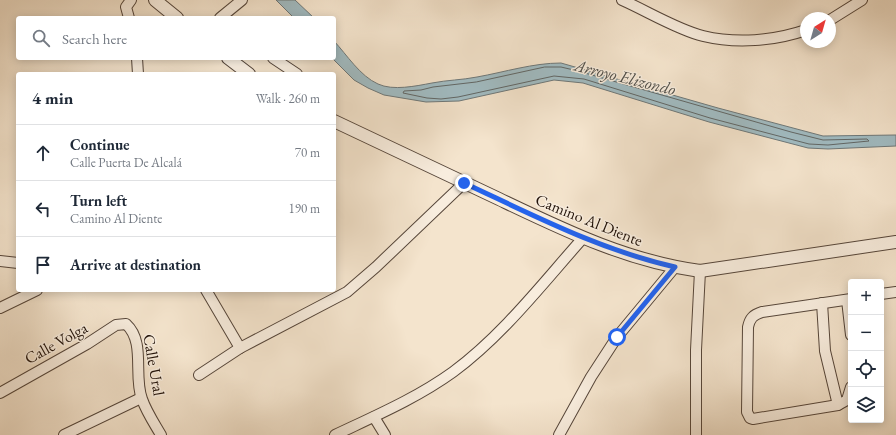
<!DOCTYPE html>
<meta charset="utf-8">
<style>
body{margin:0;font-family:"EB Garamond",serif;background:#f2f2f3;color:#1f2937}
.controls{position:absolute;right:12px;bottom:12px;display:grid;overflow:hidden;border-radius:4px;box-shadow:0 2px 10px #0003}
.controls button{width:36px;height:36px;display:grid;place-items:center;padding:0;border:0;border-bottom:1px solid #e0e1e3;background:#fff;color:#1f2937;font:20px sans-serif}
.compass{position:absolute;left:800px;top:12px;width:36px;height:36px;border-radius:50%;background:#fff;box-shadow:0 2px 10px #0003;rotate:37deg}
.stop{position:absolute;width:12px;height:12px;margin:-9px;border:3px solid #2563eb;border-radius:50%;background:#fff}
.stop.end{background:#2563eb;border-color:#fff;box-shadow:0 1px 4px #0008}
.list{margin:0;padding:0;list-style:none}
h2{display:flex;justify-content:space-between;align-items:center;height:52px;margin:0;padding:0 16px;font-size:17px}
h2 small{font-size:13px;font-weight:400;color:#747a83}
.list li{display:grid;grid-template-columns:26px 1fr auto;gap:12px;align-items:center;box-sizing:border-box;height:56px;padding:0 16px;border-top:1px solid #e0e1e3}
.list b{display:block;font-size:15px;white-space:nowrap}
.list p{margin:0;font-size:13px;white-space:nowrap;color:#747a83}
.list em{font-size:13px;font-style:normal;color:#747a83}
.icon{flex:none;width:22px;height:22px;fill:none;stroke:currentColor;stroke-width:2;stroke-linecap:round;stroke-linejoin:round}
.map{position:relative;flex:none;width:896px;height:435px;overflow:hidden}
.search{position:absolute;background:#fff;box-shadow:0 2px 10px #0003;left:16px;top:16px;width:320px;height:44px;display:flex;align-items:center;gap:10px;box-sizing:border-box;padding:0 14px;border-radius:4px;color:#747a83;font-size:15px}
.panel{position:absolute;background:#fff;box-shadow:0 2px 10px #0003;left:16px;top:72px;width:320px;height:220px;border-radius:4px}
.map>svg:first-child{display:block}
</style>
<div class="map">
<svg width="896" height="435" viewBox="0 0 896 435">
<rect width="100%" height="100%" fill="#f4e4cd"/>
<filter id="stains"><feTurbulence type="fractalNoise" baseFrequency=".005" numOctaves="4"/><feColorMatrix values="0 0 0 0 .2 0 0 0 0 .09 0 0 0 0 .02 0 0 0 .5 -.17"/></filter>
<radialGradient id="worn" r=".72"><stop offset=".6" stop-color="#630" stop-opacity="0"/><stop offset="1" stop-color="#630" stop-opacity=".3"/></radialGradient>
<!-- water -->
<g fill="#a1bcc3" stroke="#6e7879">
<path d="M276 0H295L314 18H294Z"/>
<path d="M334 41C347 55 360 76 378 84 393 91 416 86 432 83 447 80 462 80 477 77 505 72 533 63 561 63L718 108 823 136 896 135V146L828 149 808 148 709 122 583 83 554 80 459 101 426 102 384 95 368 88 354 80 332 58H334Z"/>
</g>
<g fill="none" stroke-linecap="round" stroke-linejoin="round">
<!-- shore -->
<path stroke="#616766" stroke-width="1" d="M545 67H561L578 71 791 132 823 140 867 139 869 141 828 145 809 144 710 118 584 79 554 76 458 97 441 99 427 98 403 93 404 91 421 90 433 87 476 82Z"/>
<!-- minor casing -->
<g stroke="#56463a" stroke-width="12">
<g id="minor">
<path d="M622 0C647 11 678 30 703 36 736 44 774 41 806 30"/>
<path d="M129 18 126 7 131 0"/>
<path d="M220 18 242 0"/>
<path d="M830 20 862 0"/>
<path d="M137 58 138 74"/>
<path d="M273 58 297 74"/>
<path d="M0 261 18 263"/>
<path d="M206 290 240 348"/>
<path d="M881 294 896 292"/>
<path d="M851 299 762 312C753 315 750 318 748 327L747 412 750 418 753 419 838 405 847 400 851 387"/>
<path d="M847 300 851 335"/>
<path d="M822 303 825 351 838 405"/>
<path d="M0 308 37 290"/>
<path d="M199 375 240 348 347 292 376 267 464 183"/>
<path d="M0 393 87 344 116 325 126 324C146 342 133 376 142 399 146 411 154 423 161 435"/>
<path d="M374 417 385 435"/>
<path d="M64 435 141 398"/>
<path d="M335 435C375 416 417 398 453 372 503 335 542 284 583 238"/>
<path d="M559 435 591 377 617 337 675 267"/>
<path d="M696 435V350L700 271"/>
</g>
</g>
<!-- tertiary casing -->
<g stroke="#56463a" stroke-width="14">
<g id="tertiary">
<path d="M155 0 177 18"/>
<path d="M228 58 249 74"/>
<path d="M334 121C389 147 444 173 499 199 564 230 627 261 700 271L896 242"/>
</g>
</g>
<!-- minor -->
<use href="#minor" stroke="#f8edde" stroke-width="10"/>
<!-- tertiary -->
<use href="#tertiary" stroke="#f8edde" stroke-width="12"/>
</g>
<g fill="none" stroke-linecap="round" stroke-linejoin="round">
<!-- route -->
<path stroke="#2563eb" stroke-width="5" d="M464 183C533 215 600 250 675 267L617 337"/>
</g>
<g text-anchor="middle" dominant-baseline="central" stroke-width="3" stroke-linejoin="round" paint-order="stroke">
<!-- street labels -->
<g font-size="16" fill="#211209" stroke="#f8edde">
<text transform="translate(589 220) rotate(22)">Camino Al Diente</text>
<text transform="translate(56 343) rotate(-29)">Calle Volga</text>
<text transform="translate(154 365) rotate(80)">Calle Ural</text>
</g>
<!-- water labels -->
<g font-size="17" font-style="italic" fill="#4e4e4a" stroke="#f8edde">
<text transform="translate(625 77) rotate(14)">Arroyo Elizondo</text>
</g>
</g>
<rect width="100%" height="100%" filter="url(#stains)"/>
<rect width="100%" height="100%" fill="url(#worn)"/>
</svg>
<div class="controls">
<button>+</button>
<button>−</button>
<button><svg class="icon" aria-label="locate" viewBox="0 0 24 24"><circle cx="12" cy="12" r="6"/><path d="M12 2v4M12 18v4M2 12h4M18 12h4"/></svg></button>
<button><svg class="icon" aria-label="layers" viewBox="0 0 24 24"><path d="M12 4l9 5-9 5-9-5zM3 14l9 5 9-5"/></svg></button>
</div>
<svg class="compass" viewBox="-18 -18 36 36"><path d="M0-13l5 13h-10z" fill="#e53935"/><path d="M0 13l5-13h-10z" fill="#747a83"/></svg>
<div class="stop" style="left:617px;top:337px"></div>
<div class="stop end" style="left:464px;top:183px"></div>
<div class="search"><svg class="icon" aria-label="search" viewBox="0 0 24 24"><circle cx="10" cy="10" r="6"/><path d="M15 15l6 6"/></svg>Search here</div>
<section class="panel">
<h2>4 min<small>Walk · 260 m</small></h2>
<ul class="list">
<li><svg class="icon" aria-label="ahead" viewBox="0 0 24 24"><path d="M12 20V5M6 11l6-6 6 6"/></svg><div><b>Continue</b><p>Calle Puerta De Alcalá</p></div><em>70 m</em></li>
<li><svg class="icon" aria-label="left" viewBox="0 0 24 24"><path d="M17 20v-9H6M10 6l-5 5 5 5"/></svg><div><b>Turn left</b><p>Camino Al Diente</p></div><em>190 m</em></li>
<li><svg class="icon" aria-label="arrive" viewBox="0 0 24 24"><path d="M6 21V4h12l-3 4 3 4H6"/></svg><div><b>Arrive at destination</b></div></li>
</ul>
</section>
</div>
